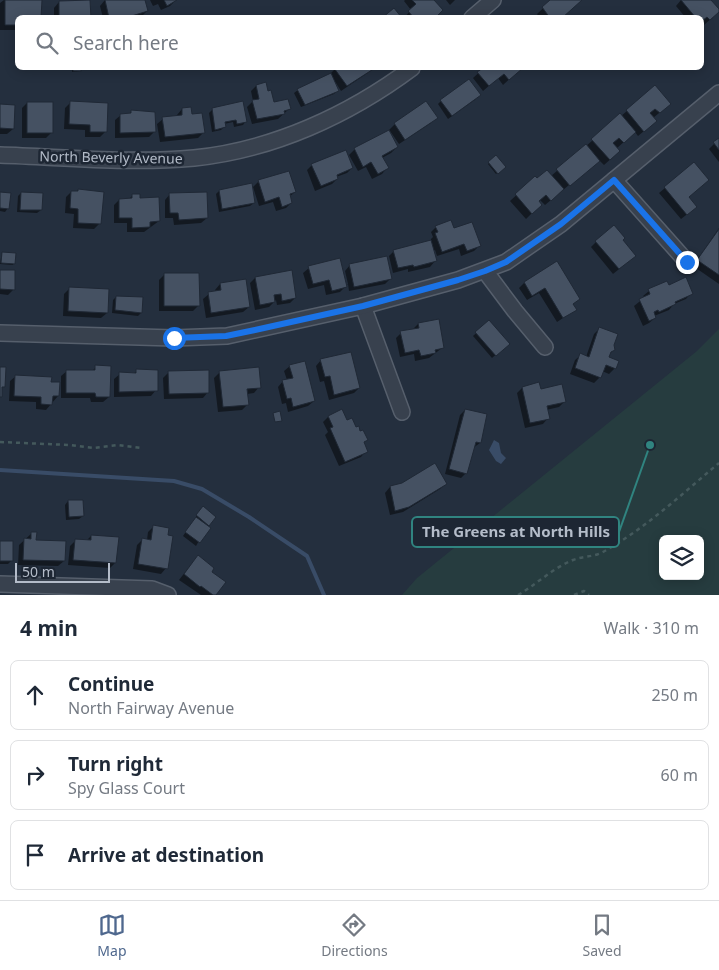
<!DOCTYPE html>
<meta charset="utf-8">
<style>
body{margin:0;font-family:"Noto Sans",sans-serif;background:#f6f6f7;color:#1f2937}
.controls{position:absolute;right:15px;bottom:15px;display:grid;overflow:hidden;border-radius:8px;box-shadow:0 2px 12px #0003}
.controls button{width:45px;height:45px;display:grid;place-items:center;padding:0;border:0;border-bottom:1px solid #e0e1e3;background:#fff;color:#1f2937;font:25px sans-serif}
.scale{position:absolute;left:15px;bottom:12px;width:95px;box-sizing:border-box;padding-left:5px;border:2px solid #b4bcc9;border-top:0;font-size:14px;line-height:18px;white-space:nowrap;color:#b4bcc9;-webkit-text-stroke:4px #1d2633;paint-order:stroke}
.stop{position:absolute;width:15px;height:15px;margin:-11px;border:4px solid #1a73e8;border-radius:50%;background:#fff}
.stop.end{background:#1a73e8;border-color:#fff;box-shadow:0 1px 5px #0008}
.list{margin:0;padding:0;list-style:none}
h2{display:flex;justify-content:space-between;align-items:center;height:65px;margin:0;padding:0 20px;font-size:21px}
h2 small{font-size:16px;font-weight:400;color:#747a83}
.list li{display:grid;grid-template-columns:32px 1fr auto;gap:15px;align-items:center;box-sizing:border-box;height:70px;margin:0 10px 10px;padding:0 10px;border:1px solid #e0e1e3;border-radius:8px}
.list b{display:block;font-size:19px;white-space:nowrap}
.list p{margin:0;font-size:16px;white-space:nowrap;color:#747a83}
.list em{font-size:16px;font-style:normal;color:#747a83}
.icon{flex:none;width:28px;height:28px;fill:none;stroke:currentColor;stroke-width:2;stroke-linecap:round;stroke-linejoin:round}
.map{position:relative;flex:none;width:719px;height:595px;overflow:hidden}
.search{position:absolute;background:#fff;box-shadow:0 2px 12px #0003;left:15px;right:15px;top:15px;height:55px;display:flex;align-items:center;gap:12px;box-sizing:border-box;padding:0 18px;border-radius:8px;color:#747a83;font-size:19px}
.sheet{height:305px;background:#fff}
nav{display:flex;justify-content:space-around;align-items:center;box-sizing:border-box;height:70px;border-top:1px solid #e0e1e3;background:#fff;font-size:14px;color:#747a83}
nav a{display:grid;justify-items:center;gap:2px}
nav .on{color:#4f688e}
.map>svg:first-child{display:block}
</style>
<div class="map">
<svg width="719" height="595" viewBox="0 0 719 595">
<rect width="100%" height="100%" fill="#242f3e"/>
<!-- green -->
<path fill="#263c3f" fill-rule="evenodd" d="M719 329V595H402L417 578 697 351ZM663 539H700V576H663Z"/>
<!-- water -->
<path fill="#394c67" d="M494 440 499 443 501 453 506 458 501 464 496 461 489 450Z"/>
<!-- shadow -->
<g fill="#0007">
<path d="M4 0H40L18 18V30H0V3Z"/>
<path d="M105 0H144L147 11 141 17 138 18H103L100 6Z"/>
<path d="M150 0H176L170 6 161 10 158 4 153 6Z"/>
<path d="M405 0H433L434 18H404L411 10 404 1Z"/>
<path d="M446 0H455L450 5Z"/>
<path d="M552 0H580L561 18H540L537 14Z"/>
<path d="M681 0H710L714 16 704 25 702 22V18H686L676 6Z"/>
<path d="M59 2 90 18H54V8Z"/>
<path d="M72 68H80V71L72 72Z"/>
<path d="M336 68H375L341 91 336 83 335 84 338 90 334 94 301 107 294 93 298 90 330 74Z"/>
<path d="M484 68H521L503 85 498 78 483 91 473 78Z"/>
<path d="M265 84 273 104 289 109 278 119 252 124 247 107 253 101 251 91 256 86Z"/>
<path d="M655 87 664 109 653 118 650 126 638 136 635 132 616 149 613 157 604 165 599 160 545 205 540 200 538 202 535 210 526 219 510 201 535 178 537 180 551 176Z"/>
<path d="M476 99 448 119 438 104 441 101Z"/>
<path d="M27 103 51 133 46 138H22V108Z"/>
<path d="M70 103 105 132 100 137H85V130L64 129 65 108Z"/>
<path d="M426 103 431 123 399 144 390 131 389 132 397 147 391 153 382 158 387 168 382 174 372 179 366 167 358 171 349 155 355 149 390 131 389 130 395 124Z"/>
<path d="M0 105 13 129 7 134H0Z"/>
<path d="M182 109 191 116 203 133 198 138 160 142 157 124 163 119 177 117V115Z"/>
<path d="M213 109 246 121 243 125 234 127 233 122 224 124V127L221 130 212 132 209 113Z"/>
<path d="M131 112 154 132 149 137 115 138V120L121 115H128Z"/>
<path d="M719 139V162L709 149Z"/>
<path d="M496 157 504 167 496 174 488 164Z"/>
<path d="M694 164 688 197 690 212 681 219 659 193Z"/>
<path d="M312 165 352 168 347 173 336 177 337 179 332 184 315 191 307 170Z"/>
<path d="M259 181 295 192 289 197 291 203 286 208 276 211 273 202 259 206 253 187Z"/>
<path d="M78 190 100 223 94 229 73 228 74 214 65 213 66 197 71 192H76Z"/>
<path d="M219 191 254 203 250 206 219 212 216 194Z"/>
<path d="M0 193 8 208 5 212 0 211Z"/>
<path d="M21 193 41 210 37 213 17 212 18 196Z"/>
<path d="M170 194 207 218 201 223 174 225 173 218H165V200Z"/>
<path d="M132 196 139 199 159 221 144 232H127V223H114V205L119 200H128Z"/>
<path d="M436 227 453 229 479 246 474 251 461 256 459 249 437 256 435 250 433 251 435 261 430 267 408 272V269L393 273 389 256 394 251 431 241V239L433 237 431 232Z"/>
<path d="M719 228V284L693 266Z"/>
<path d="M621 240 629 261 613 274 591 247 596 242Z"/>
<path d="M2 253 14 263 13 265 0 264Z"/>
<path d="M557 263 579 299 572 305 575 310 557 322 539 293 527 300 519 288 524 283Z"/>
<path d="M350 265 391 278 385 284 349 291 348 284 340 292 326 295 324 285 308 289 303 273 309 268 345 285 348 284 345 271Z"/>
<path d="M0 271 14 289 8 295 0 294Z"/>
<path d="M164 275 199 305 193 311H159V280Z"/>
<path d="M255 278 295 298 290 303 277 305 276 300 269 307 255 310 250 283Z"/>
<path d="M666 283 668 287 691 293 686 299 674 304 669 310 654 316 655 318 649 323 643 326 634 306 644 298 643 296 649 291Z"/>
<path d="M220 284 249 307 243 312 206 318 203 299 209 294 215 293V290Z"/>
<path d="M69 289 107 313 101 318 63 316 64 294Z"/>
<path d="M116 297 141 313 138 316 112 313 113 300Z"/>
<path d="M489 322 508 344 492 358 473 336Z"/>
<path d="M418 324 442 348 429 358 415 361 414 354 400 357 396 338 401 333 412 330Z"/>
<path d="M600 328 612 344 614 349 606 358 615 368 609 374 602 371 600 377 594 383 570 374 575 360 581 355 586 357 594 334Z"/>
<path d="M321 360 359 388 354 393 329 400 324 381 320 382 316 366Z"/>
<path d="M290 366 314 401 308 406 288 412 286 403 282 404 278 387 283 381 287 380 284 371Z"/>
<path d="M96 367 109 397 103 402H91L90 398H61V376L67 371 91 372Z"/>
<path d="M137 371 156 390 151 396 114 397V379L120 374H133Z"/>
<path d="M169 372 208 392 203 398 164 399 163 378Z"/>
<path d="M220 372 259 387 254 393 247 394 248 404 242 410 218 412 214 378Z"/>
<path d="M16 376 50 383 58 396 46 410 36 409V402L9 401 10 381Z"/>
<path d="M538 384 540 391 565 401 559 407 546 410 548 418 543 424 525 428 517 393 522 388Z"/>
<path d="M465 410 480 443 473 448 466 473 461 478 445 474 460 415Z"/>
<path d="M328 417 346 422 366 440 363 444 366 451 361 457 339 466 325 435 328 432 323 422Z"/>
<path d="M446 484 440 489 403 512 390 515 385 493 390 487 402 485Z"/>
<path d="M68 501 83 516 79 519 66 520 65 505Z"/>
<path d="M200 511 215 518 207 527 196 546 183 536Z"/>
<path d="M154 526 166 568 161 574 133 569 137 545 143 539 147 540 148 532Z"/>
<path d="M32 533 35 541 64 561 58 566 18 565 19 545Z"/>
<path d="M91 536 115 563 110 568 68 565 70 546 76 540 86 541Z"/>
<path d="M0 542 12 560 8 564H0Z"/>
<path d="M193 562 210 572 214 595H201L179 580Z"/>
</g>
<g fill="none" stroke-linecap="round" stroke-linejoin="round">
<!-- stream -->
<path stroke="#394c67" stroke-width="4" d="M0 470 174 481 202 489 249 517 307 556 324 595"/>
</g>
<!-- building -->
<g fill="#455162" stroke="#1f2835">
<path d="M5 0H42L41 18H18V25H5Z"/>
<path d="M90 0 91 18H59V1Z"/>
<path d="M105 0H145L148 11 125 18H109Z"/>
<path d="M164 0H177L167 6Z"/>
<path d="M412 0H434L443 10 435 18H414L408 11 416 4Z"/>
<path d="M550 0H582L562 18H550L542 7Z"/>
<path d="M681 0H711L719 9V12L710 20 707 17 702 21V18H696Z"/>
<path d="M394 8 402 18H382Z"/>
<rect x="73" y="68" width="8" height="3"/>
<path d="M334 68H375L347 86Z"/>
<path d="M483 68H523L509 80 504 74 489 86 477 72Z"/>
<path d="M331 73 339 91 305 105 297 89Z"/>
<path d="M469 79 481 95 452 116 440 100Z"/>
<path d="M266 82 268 91 271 90 274 102 288 99 291 109 284 111 285 114 257 119 252 100 259 99 256 85Z"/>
<path d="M655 85 671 104 660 113 655 109 650 113 657 121 644 132 626 110Z"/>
<path d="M70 101 108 103 107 132H90V125L69 124Z"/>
<path d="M243 101 247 122 237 124 236 120 225 122 226 127 215 130 212 108Z"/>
<path d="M426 101 438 118 405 140 394 123Z"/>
<rect x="27" y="102" width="26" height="31"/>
<path d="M0 104 15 105 14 129 0 128Z"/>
<path d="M191 107 192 114 202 113 205 133 165 137 162 117 182 115V108Z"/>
<path d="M131 110 155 112 156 132 120 133V114L131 113Z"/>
<path d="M620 113 636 132 624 143 619 138 613 143 620 151 610 160 591 139Z"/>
<path d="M389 130 398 147 382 156 389 168 378 174 371 162 363 167 354 148Z"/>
<path d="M719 138V150L713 142Z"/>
<path d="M586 144 600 161 570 186 556 169Z"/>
<path d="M346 150 353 168 337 175 338 179 321 186 311 164Z"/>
<path d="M496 155 506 167 498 174 488 162Z"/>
<path d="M694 162 709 180 689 197 697 207 687 215 664 187Z"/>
<path d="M547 170 564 189 551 201 546 195 539 201 542 205 532 214 515 194 535 176 537 178Z"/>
<path d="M289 171 296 192 290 194 292 203 282 207 279 197 265 202 258 180Z"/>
<path d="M252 183 255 203 222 209 219 190Z"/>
<path d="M78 189 104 192 101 224 78 223V209L70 208 71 191H78Z"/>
<path d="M0 192 11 193 9 209 0 208Z"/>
<path d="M21 192 43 193 42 210H20Z"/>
<path d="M207 192 208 218 179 220 178 213H170L169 193Z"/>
<path d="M132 194H140V198L159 197 160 221 150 222V227L132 228V218H119V199L132 198Z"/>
<path d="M451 220 454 228 472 222 481 246 467 251 464 244 442 252 435 233 438 232 435 226Z"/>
<path d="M614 225 625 238 623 240 636 256 619 269 595 241Z"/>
<path d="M719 229V275L697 260Z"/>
<path d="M431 240 437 261 414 267 413 265 398 268 393 250Z"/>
<path d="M2 252 16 253 15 264 1 263Z"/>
<path d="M387 256 392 279 354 287 349 264Z"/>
<path d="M340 258 347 287 332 291 329 280 313 284 308 266Z"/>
<path d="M557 261 580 299 573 304 577 310 563 318 545 288 532 296 524 282Z"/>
<path d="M0 270H15V290L0 289Z"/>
<path d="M292 270 296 298 282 301 281 294 274 295 275 302 260 305 255 277Z"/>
<path d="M164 273H199L200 306H164Z"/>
<path d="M686 277 693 294 675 302 676 304 659 312 658 310 654 312 656 318 649 321 639 299 650 294 648 289 667 281 669 285Z"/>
<path d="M246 279 250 307 211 313 208 292 221 290 220 283Z"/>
<path d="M69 287 109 289 108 313 68 311Z"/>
<path d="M116 296 143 297 142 313 115 310Z"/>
<path d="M439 319 444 348 435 350 436 353 421 356 419 350 405 353 400 331 419 328 418 323Z"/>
<path d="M489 320 510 344 496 356 475 332Z"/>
<path d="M599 327 618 334 614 345 615 350 611 352 609 357 619 361 616 369 606 365 601 378 575 368 580 353 589 357Z"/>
<path d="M351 352 360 388 334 395 330 376 325 377 320 359Z"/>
<path d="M305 361 315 401 293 407 291 398 287 399 282 380 293 378 289 365Z"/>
<path d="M95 365 111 366 110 397H96L95 393H66V370H95Z"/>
<path d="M0 367H6L5 387H2V397H0Z"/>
<path d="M259 367 261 388 247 389 249 405 223 407 219 371Z"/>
<path d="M136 369 158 370V391L119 392V372L136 373Z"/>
<path d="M209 370V393L169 394 168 371Z"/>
<path d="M15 375 52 377 51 382H60L59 396H53L52 405 41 404V397L14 396Z"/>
<path d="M539 382 541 389 562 384 566 402 547 406 550 419 530 423 522 387Z"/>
<path d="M342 409 347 420 352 418 356 427 359 426 360 431 363 430 368 440 364 442 368 452 345 462 330 428 333 427 328 416Z"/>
<path d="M465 409 487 414 481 443 476 442 467 474 449 469Z"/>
<path d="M280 411 282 421 275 422 273 413Z"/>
<path d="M435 463 447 484 409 507 395 511 390 486 402 483Z"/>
<path d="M68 500H83L84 516 69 517Z"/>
<path d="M203 506 216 517 209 526 196 515Z"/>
<path d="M196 517 211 528 200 543 185 532Z"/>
<path d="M153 525 169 528 168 535 173 536 168 569 138 564 142 538 151 540Z"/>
<path d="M31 532H37L36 540 66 541 65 561 23 560 24 538 31 539Z"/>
<path d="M91 535 119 537 116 563 73 560 75 539 91 540Z"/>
<rect x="0" y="541" width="13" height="20"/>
<path d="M198 555 214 568 212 572 226 582 216 595H213L201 586 200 587 184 574Z"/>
</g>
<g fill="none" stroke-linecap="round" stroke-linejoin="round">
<!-- minor casing -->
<g stroke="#565f6c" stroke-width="18">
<g id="minor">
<path d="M472 18 493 0"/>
<path d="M0 155C64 157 130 164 194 158 273 150 349 115 412 68"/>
<path d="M614 180 687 262"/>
<path d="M485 271 515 311 545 347"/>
<path d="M363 306 402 412"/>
<path d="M0 333 174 338 227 336 363 306 458 280 506 262 561 224 719 93"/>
<path d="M0 584 152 589 168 595"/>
</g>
</g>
<!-- path -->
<g stroke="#44595c" stroke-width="2.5" stroke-dasharray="4 4" stroke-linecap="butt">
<path d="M0 442 69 445 94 448 118 445 142 448"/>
<path d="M518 595C537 584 553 568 573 560 583 556 594 557 603 552 646 528 682 494 719 463"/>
<path d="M574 595 584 591 589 595"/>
</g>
<!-- minor -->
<use href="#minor" stroke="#38414e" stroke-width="15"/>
</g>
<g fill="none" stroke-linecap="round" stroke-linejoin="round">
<!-- route -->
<path stroke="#1a73e8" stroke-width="6" d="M174 338 226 336 255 330 363 306 458 280 485 271 506 262 561 224 614 180 687 262"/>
</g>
<g text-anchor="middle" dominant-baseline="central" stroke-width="5" stroke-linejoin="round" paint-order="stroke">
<!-- street labels -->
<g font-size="14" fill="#b4bcc9" stroke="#1d2633">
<text transform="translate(111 157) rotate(1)">North Beverly Avenue</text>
</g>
</g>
<!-- callouts -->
<path fill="none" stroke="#308480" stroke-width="2" d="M650 445L619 532"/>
<circle fill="#308480" stroke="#1d2633" stroke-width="2" cx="650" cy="445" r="5"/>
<rect fill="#1d2633" stroke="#308480" stroke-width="2" x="412" y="517" width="207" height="30" rx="5"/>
<g font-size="15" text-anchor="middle" font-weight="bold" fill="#b4bcc9">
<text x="516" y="537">The Greens at North Hills</text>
</g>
</svg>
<div class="controls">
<button><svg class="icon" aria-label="layers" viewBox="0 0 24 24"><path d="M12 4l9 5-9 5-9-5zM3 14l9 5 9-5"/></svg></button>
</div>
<div class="scale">50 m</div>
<div class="stop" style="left:174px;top:338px"></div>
<div class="stop end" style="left:687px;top:262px"></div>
<div class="search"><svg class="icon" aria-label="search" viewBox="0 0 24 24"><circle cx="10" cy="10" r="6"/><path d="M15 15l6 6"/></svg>Search here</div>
</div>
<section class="sheet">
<h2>4 min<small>Walk · 310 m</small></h2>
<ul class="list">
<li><svg class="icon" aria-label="ahead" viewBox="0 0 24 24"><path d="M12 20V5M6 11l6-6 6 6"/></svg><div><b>Continue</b><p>North Fairway Avenue</p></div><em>250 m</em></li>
<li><svg class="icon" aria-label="right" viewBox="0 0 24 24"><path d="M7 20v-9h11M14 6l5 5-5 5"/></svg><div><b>Turn right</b><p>Spy Glass Court</p></div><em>60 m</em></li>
<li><svg class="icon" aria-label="arrive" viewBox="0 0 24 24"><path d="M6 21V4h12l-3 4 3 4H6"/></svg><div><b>Arrive at destination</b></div></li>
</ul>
</section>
<nav>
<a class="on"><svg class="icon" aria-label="map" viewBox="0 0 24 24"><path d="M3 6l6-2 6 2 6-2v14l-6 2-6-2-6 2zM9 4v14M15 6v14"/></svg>Map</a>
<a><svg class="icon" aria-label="directions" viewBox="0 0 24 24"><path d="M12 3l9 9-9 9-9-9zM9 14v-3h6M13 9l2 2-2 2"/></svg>Directions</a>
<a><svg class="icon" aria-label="saved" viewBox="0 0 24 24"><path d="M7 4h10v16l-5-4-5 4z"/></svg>Saved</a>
</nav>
